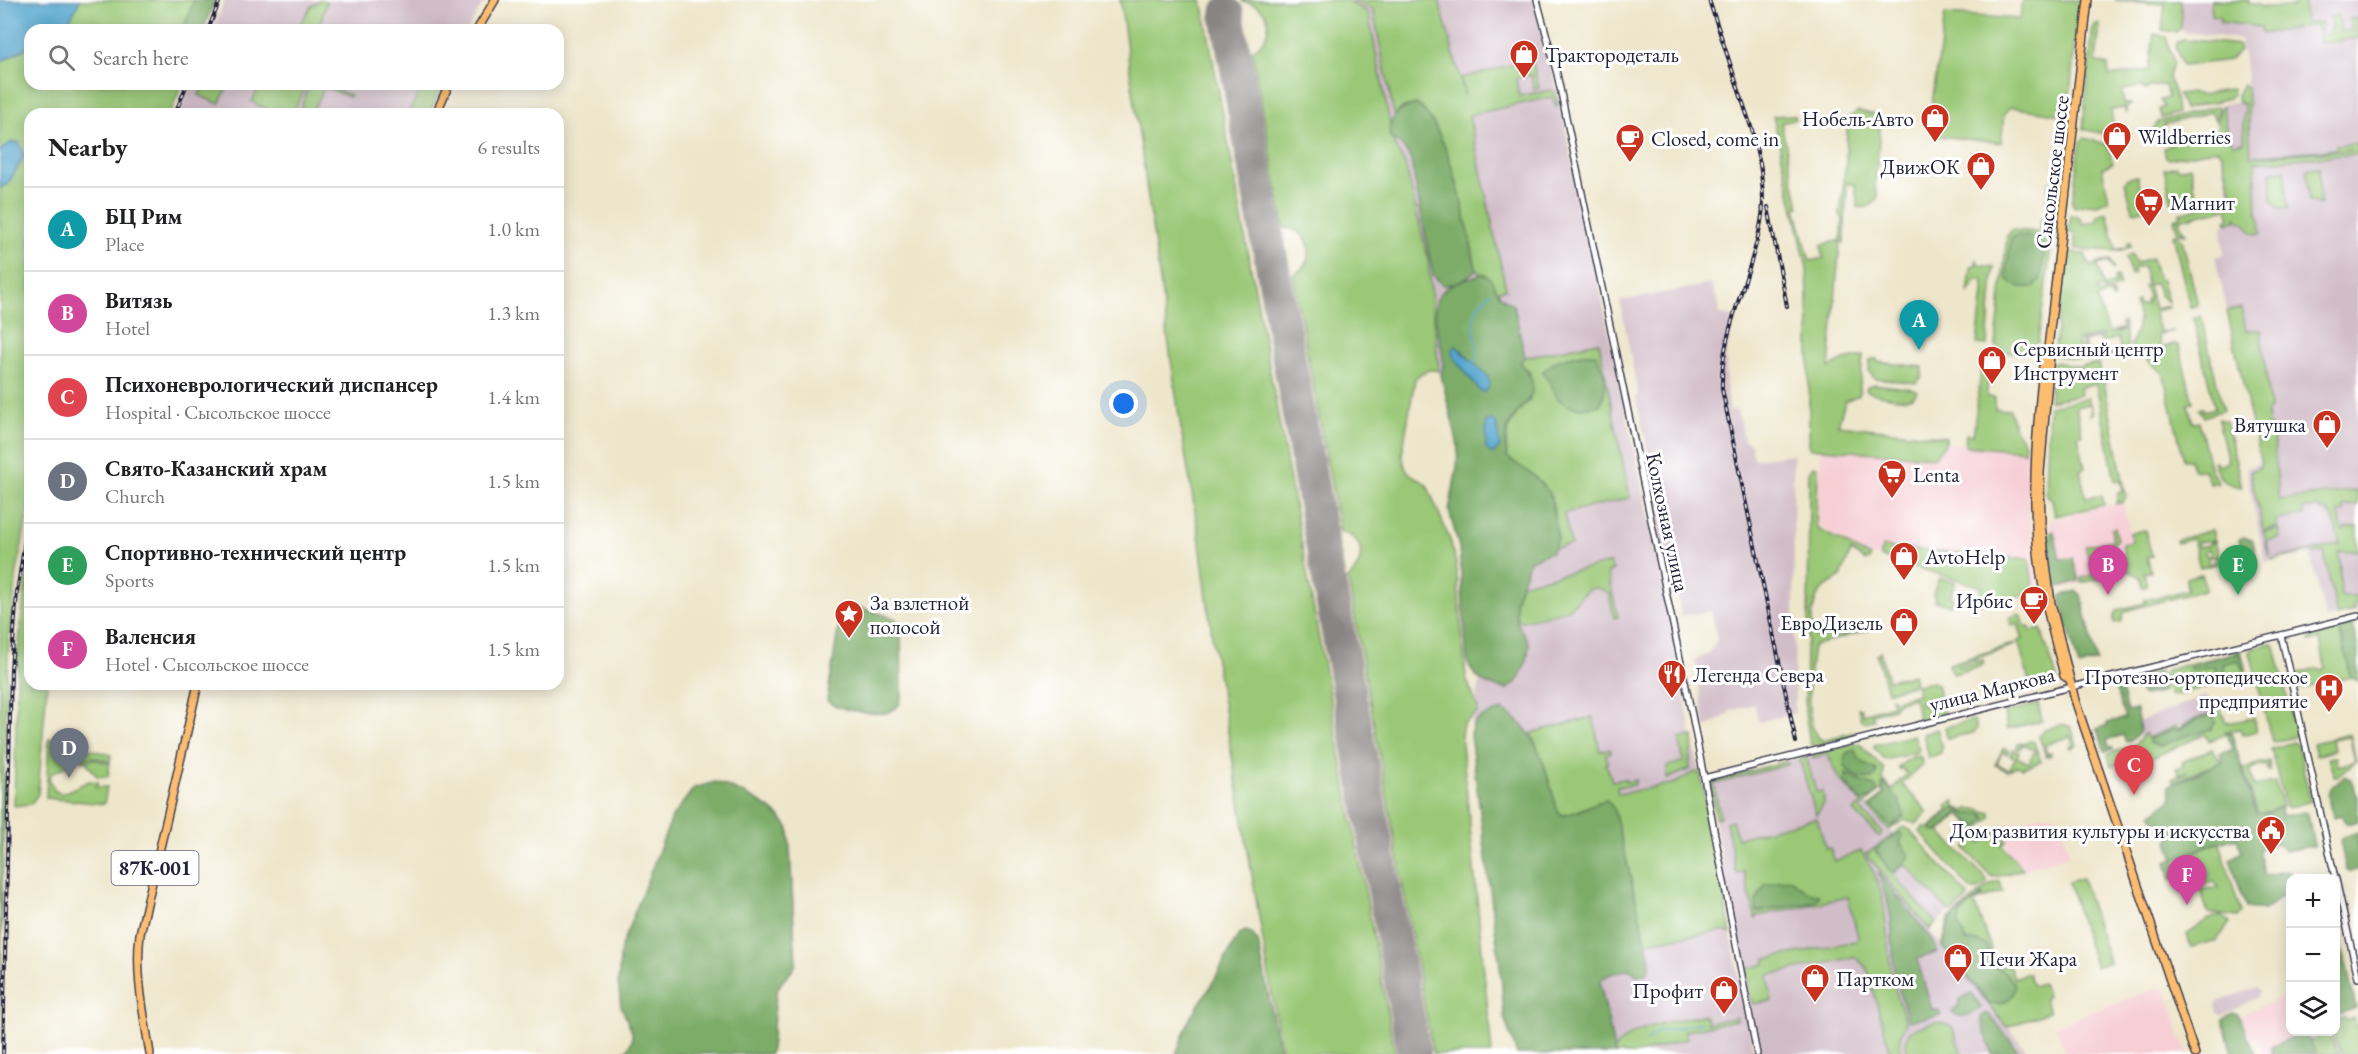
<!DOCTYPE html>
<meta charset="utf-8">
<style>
body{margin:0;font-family:"EB Garamond",serif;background:#f2f2f2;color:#202124}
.controls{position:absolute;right:18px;bottom:18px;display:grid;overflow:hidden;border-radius:12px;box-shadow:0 3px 15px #0003}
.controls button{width:54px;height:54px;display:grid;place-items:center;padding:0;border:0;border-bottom:2px solid #e0e0e0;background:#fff;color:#202124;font:30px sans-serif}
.you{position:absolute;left:1124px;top:404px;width:21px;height:21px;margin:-15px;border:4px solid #fff;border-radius:50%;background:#1a73e8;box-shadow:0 0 0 9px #1a73e833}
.badge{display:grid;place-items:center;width:39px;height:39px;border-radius:50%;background:#1a73e8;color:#fff;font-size:20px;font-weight:700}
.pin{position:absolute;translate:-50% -50px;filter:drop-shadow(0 2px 3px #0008)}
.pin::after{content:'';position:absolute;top:32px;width:21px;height:18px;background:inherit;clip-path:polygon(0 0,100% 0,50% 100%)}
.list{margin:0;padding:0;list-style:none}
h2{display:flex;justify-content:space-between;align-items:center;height:78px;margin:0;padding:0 24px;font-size:26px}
h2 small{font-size:20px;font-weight:400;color:#757577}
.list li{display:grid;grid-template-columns:39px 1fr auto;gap:18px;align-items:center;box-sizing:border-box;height:84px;padding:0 24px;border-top:2px solid #e0e0e0}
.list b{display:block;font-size:22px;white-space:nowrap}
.list p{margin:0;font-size:20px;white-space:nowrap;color:#757577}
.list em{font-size:20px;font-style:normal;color:#757577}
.icon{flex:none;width:33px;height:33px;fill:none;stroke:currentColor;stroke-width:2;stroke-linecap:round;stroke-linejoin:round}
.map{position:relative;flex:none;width:2358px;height:1054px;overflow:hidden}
.search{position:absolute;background:#fff;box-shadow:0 3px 15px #0003;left:24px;top:24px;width:540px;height:66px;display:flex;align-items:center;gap:15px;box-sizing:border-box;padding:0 21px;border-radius:18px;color:#757577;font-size:22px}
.panel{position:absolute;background:#fff;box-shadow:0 3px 15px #0003;left:24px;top:108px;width:540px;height:582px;border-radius:18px}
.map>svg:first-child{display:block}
</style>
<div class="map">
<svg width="2358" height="1054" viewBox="0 0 2358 1054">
<rect width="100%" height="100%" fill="#fff"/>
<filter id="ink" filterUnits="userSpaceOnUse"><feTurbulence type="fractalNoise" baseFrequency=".0167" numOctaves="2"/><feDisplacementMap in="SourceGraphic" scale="12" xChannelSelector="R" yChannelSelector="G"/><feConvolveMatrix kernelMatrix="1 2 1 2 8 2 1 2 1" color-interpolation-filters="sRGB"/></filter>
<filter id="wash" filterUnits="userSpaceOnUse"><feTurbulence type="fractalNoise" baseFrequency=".008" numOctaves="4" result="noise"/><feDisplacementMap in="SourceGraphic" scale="24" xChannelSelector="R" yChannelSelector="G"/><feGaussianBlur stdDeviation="1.35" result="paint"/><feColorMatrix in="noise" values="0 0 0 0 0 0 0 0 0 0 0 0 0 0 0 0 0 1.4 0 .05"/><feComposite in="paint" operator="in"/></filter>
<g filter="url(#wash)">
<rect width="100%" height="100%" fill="#eee6cb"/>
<!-- built -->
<g fill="#f6cfd5">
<path d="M1824 433 2032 450 2027 515 2031 525 2038 594 1977 605 1981 588 1873 555 1871 558 1818 526 1821 434Z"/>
<path d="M2123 502 2138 569 2054 590 2050 521Z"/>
<path d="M2043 814 2057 815 2070 855 2023 869 2008 850 2010 848 2005 842 2006 840 1998 830 2003 826Z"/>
<path d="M2158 988 2164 989 2169 996 2181 1038 2189 1054H2066L2056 1026Z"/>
<path d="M2290 993V1032H2321L2306 1040 2293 1054H2264L2255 1038 2252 1039 2240 1016Z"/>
</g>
<!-- industrial -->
<g fill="#d1bdc8">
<path d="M225 0H485L467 30H213Z"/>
<path d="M1346 0H1534L1558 93 1657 558 1754 1054 1516 1053 1504 1017 1501 975 1471 746 1470 734 1480 681 1471 671 1467 661 1459 547 1449 511 1457 467 1458 445 1452 417 1439 371 1428 259 1405 165 1394 144 1368 12Z"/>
<path d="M2182 0H2225L2226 13 2304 15V0H2358V611L2326 619 2310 554 2265 562 2246 469 2262 461 2215 257 2224 254 2222 225 2234 222 2235 219 2220 152 2223 149 2246 145 2249 139V137L2246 143 2228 144 2223 104 2239 101 2245 103 2249 131 2246 69 2240 39 2182 32Z"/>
<path d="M191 84H436L422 114H179Z"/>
<path d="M1710 284 1718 301 1719 314 1735 318 1726 354V384L1730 410H1737L1744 440 1751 444 1754 459 1793 454 1795 713 1759 722 1754 704 1730 711 1729 714 1705 728 1695 659 1708 655 1717 640 1711 611 1681 616 1676 584H1670L1647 478 1653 474 1637 403 1636 398 1638 395 1620 301Z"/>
<path d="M2204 696 2214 703 2213 712 2141 740 2135 723Z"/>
<path d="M1827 750 1844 780 1894 834 1868 855 2030 1054H1758L1708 785 1716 778Z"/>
<path d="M1905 863 1949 912 1936 923 1893 875Z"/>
<path d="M2257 987 2260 991 2257 997 2223 1016 2217 1013 2215 1006 2218 1002Z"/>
</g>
<!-- green -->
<g fill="#9ac876" stroke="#5e7558" stroke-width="1.5">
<path d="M80 0H194L183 30H62L68 23Z"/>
<path d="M320 0 327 1 318 30H297L311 6Z"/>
<path d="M1120 0H1202L1395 1054H1282L1212 637 1199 535 1180 423Z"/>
<path d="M1243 0H1346L1368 12 1394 144 1405 164 1428 259 1439 371C1429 368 1422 371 1415 379L1402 454C1406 478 1411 472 1427 485L1450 540 1456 563 1466 678 1478 708 1477 713 1463 724 1461 734 1492 1054H1433L1348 579C1365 563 1367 538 1340 532L1293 275C1318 263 1313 228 1284 228L1252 50C1277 36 1273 5 1243 2Z"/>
<path d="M1352 0H1439L1465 97 1461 78 1532 60 1539 88 1534 89 1531 75 1516 78 1519 96 1551 90 1555 92 1558 105 1556 106 1552 97 1469 115 1506 289 1498 291 1485 275 1480 274 1476 269C1468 230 1450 125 1416 104L1404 107 1394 115 1373 10Z"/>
<path d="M2022 0H2079L2068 116 2010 107 2004 115 2001 143 1939 136V118L1930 117 1945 14 2020 19Z"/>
<path d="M2115 0H2181V28L2176 32 2162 30 2165 4Z"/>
<path d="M2211 0H2249V4L2259 5 2260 7H2294V0H2304L2305 23 2321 22 2322 30 2318 32 2316 25 2262 34 2261 27 2220 22V17L2212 15Z"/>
<path d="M2339 16 2341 32 2351 31 2350 19 2358 18V38L2319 43 2318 35 2331 33 2330 28 2332 27 2329 17Z"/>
<path d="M2097 24 2100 25 2096 61 2108 65 2109 76 2149 70 2154 34 2166 37 2174 63 2168 76 2175 95 2177 113 2161 118 2159 109 2164 107 2160 100 2168 98 2165 85 2148 87V89L2144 90 2143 87C2135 87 2129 88 2122 91L2124 104H2132L2126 108 2127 114 2124 108 2111 110 2114 130 2120 133 2104 134 2083 129 2093 26Z"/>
<path d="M2183 39 2239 45 2240 50 2230 60 2183 66 2175 47 2176 43Z"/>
<path d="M30 46V84H182L170 114H30V499L17 571 9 636 5 729 0 1039V188L10 143 0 151V62Z"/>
<path d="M204 84H229L219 104 199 95Z"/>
<path d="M260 84H303V92L294 110 276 114 252 102Z"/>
<path d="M309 84H323L350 95 349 97 324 87 312 113 306 112 301 108Z"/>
<path d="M423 84H444L429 114H408Z"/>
<path d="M2243 84 2247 87 2251 157 2351 150 2256 155 2335 149 2336 145 2358 144V154L2255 162 2257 213 2260 220 2261 234 2252 233 2245 223 2237 220 2236 216V221L2227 223 2226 220 2230 219 2227 208 2179 220 2182 231H2185L2186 234 2178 233 2174 219 2181 217 2180 213 2233 199 2222 153 2218 149 2169 159 2166 157 2164 148 2171 145 2170 142 2201 135 2203 138 2214 135 2213 131 2217 130 2221 106 2223 105 2229 140H2232L2234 144 2244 142V104L2238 103 2237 95Z"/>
<path d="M2232 89 2233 94 2229 98 2184 109 2178 94 2191 92 2200 95Z"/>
<path d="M2217 106 2219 109 2216 122 2211 112 2163 125 2166 135H2169L2170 139 2158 142 2153 129 2158 122Z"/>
<path d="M1858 111 1881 116 1875 187 1878 196C1875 205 1867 209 1858 207L1855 185 1847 182 1844 243 1840 242 1829 368 1844 360 1863 356 1859 395 1845 401 1838 425 1946 437 1944 446 1934 457 1809 448V327L1807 268 1773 116 1794 115 1795 119 1781 123 1799 207 1796 208 1810 261 1824 258 1821 245 1841 240 1843 220 1840 214 1846 161 1847 124 1848 118Z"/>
<path d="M2084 138 2107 144 2113 163 2102 168 2109 200 2097 205 2089 204 2075 207 2072 204 2080 142Z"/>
<path d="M2177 166 2178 169 2190 166 2197 196 2172 204 2164 169Z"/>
<path d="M2319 167 2320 205 2309 201 2307 170 2310 168Z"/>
<path d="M2285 170 2288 209 2278 208 2272 199 2271 171Z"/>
<path d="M2137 176 2145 208 2136 212 2133 211 2125 182 2128 178Z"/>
<path d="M2055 179 2060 180 2063 183 2059 208 2053 211 2046 206 2049 183Z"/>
<path d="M2107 212 2116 250 2128 247 2127 243 2130 242 2131 247 2118 251 2075 249V235L2068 232 2071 215 2078 216 2084 224 2097 221 2098 215Z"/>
<path d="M2041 219 2052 222 2054 227 2037 348C2028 356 2006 354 1996 346V343L2007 236 2012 230 2039 232Z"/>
<path d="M2176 234 2182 239 2198 305 2190 307 2173 235Z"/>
<path d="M2068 253 2085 254 2090 266 2110 260 2114 269H2112L2109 262 2097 265 2104 286 2116 283 2114 278 2117 277 2120 286 2109 290 2097 288 2098 293 2112 292 2114 298 2112 299 2110 294 2097 299 2109 333 2122 328 2121 323 2123 322 2125 329 2113 333 2125 331 2128 346 2125 351 2105 357V355L2121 351 2118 338 2101 342 2100 338 2084 342 2088 355 2098 352 2099 357 2086 360 2081 341 2103 336 2101 334 2078 340 2081 357 2078 360 2054 355 2066 254Z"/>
<path d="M2132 254 2135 263 2152 258 2158 279 2162 280 2168 302 2160 295 2156 283 2148 285 2154 309 2168 306V308L2155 311 2157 327H2159L2160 332 2174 331 2158 334 2161 349 2134 356 2131 345 2139 320 2135 302 2138 301V306L2147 304 2146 300 2149 299 2144 286 2147 285 2143 266 2133 268 2135 273 2130 275 2126 256Z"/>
<path d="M1977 260 1979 265 1994 267 1987 345 1977 344 1984 283 1982 280H1976L1968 294 1971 267 1975 266Z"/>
<path d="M2242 308 2246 330H2261L2270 408 2267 412 2268 425 2273 428 2279 500 2358 490V505L2344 506V512H2339L2342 531 2345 530V528L2358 527V551L2339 552 2341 596H2358V601L2354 604 2353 611 2337 616 2324 552 2314 554 2311 551 2271 560 2340 544 2332 514H2328L2327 510 2320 511 2319 507 2310 509 2308 507 2303 509 2304 515 2276 520 2277 527 2264 530V532L2278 529 2280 538 2267 541 2269 556 2250 472 2260 467 2261 464 2227 311Z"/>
<path d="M2201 316 2223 410 2204 417 2199 409 2203 408 2204 411 2215 408 2193 318Z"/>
<path d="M1599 342 1630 498 1564 513 1571 545 1553 548 1558 539 1552 498 1507 457C1504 431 1511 418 1530 399V373L1520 362 1525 357Z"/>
<path d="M2175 344 2179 346 2193 402 2188 404 2193 423 2199 422 2211 471 2218 482 2210 484 2204 470 2193 469 2190 460H2184L2163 373 2146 359 2166 353 2164 346Z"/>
<path d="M1873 359H1877V362L1923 367 1922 377 1916 383 1874 378 1869 372 1870 360Z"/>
<path d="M1985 362H1988L1987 397 1995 398V409L2010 410 2015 430 2025 442 2024 451 1965 446 1966 434 1973 435 1982 364Z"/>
<path d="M2056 362 2079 367 2098 363 2102 382H2104L2126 496 2123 502 2116 504 2118 493 2123 492 2121 480 2115 481 2096 384 2079 388 2080 395 2049 401 2052 365Z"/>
<path d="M1873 384 1915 389 1917 391C1915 394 1915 396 1910 398 1902 400 1872 395 1866 390L1867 387Z"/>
<path d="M2088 398 2093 414 2089 415 2092 414 2090 404 2076 407 2082 435 2078 436 2085 468 2080 470 2086 498 2102 495 2104 505 2055 516 2052 499 2046 495 2049 406Z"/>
<path d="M2218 419 2226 421 2242 487C2225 485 2218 478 2213 462L2216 461 2218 465 2228 462Z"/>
<path d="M1813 466 1817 467 1818 473 1816 525 1818 529 1870 557 1869 560 1865 561 1851 551 1841 577 1825 587 1816 598 1812 615V630L1816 637H1837L1868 628 1873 629 1813 646C1810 667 1802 728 1822 740L1856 732 1861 734 1813 746 1810 744 1805 712 1806 646 1808 642 1809 471Z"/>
<path d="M2115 528 2117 539 2111 547H2115L2120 568 2127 566 2122 544 2132 542 2130 533 2145 530 2152 556 2147 557 2151 572H2144L2147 586 2142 588 2140 577 2128 571 2082 583 2081 578 2093 575 2085 546 2113 540 2111 529Z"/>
<path d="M2212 530 2215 540 2197 542 2198 547 2209 545V543L2215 541 2219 554 2209 557 2211 552 2208 549 2204 553 2208 556V564L2213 563 2212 558 2213 562 2217 561 2215 557 2219 556 2221 563 2200 568 2193 539 2176 543V540Z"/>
<path d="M30 543V684H47L38 794 31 804 14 806 18 652Z"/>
<path d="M1882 547 2029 559 2034 594 1977 604 1982 587 1881 557Z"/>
<path d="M1610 563 1613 570 1607 572 1618 617 1614 618 1609 594C1587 577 1581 601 1569 608 1560 614 1530 619 1517 622L1515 601 1520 584Z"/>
<path d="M2201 574 2206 588 2204 590 2125 611 2121 622 2114 623V614L2118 610 2145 603V599L2152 597 2153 599 2187 590 2186 578Z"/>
<path d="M1939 578 1955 582 1951 595 1953 599 1950 605 1935 601 1933 594Z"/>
<path d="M2018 614 2022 617 2025 627 2029 626 2031 631 2041 629 2057 678 2053 683 2031 689 2018 641 2023 639 2018 624 2011 626 2009 618Z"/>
<path d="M2339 628 2351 677 2301 689 2298 673 2314 669 2322 670 2325 667 2320 639 2309 642 2311 635Z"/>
<path d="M2016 643 2015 645 1957 665 1959 667 1983 660 1984 663 1979 667 1953 674 1948 665 1949 664Z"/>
<path d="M2270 643 2275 646 2296 735 2294 737 2272 742 2250 652 2252 648Z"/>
<path d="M2241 651 2247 676 2172 696 2169 694 2164 673 2167 670Z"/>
<path d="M1880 652 1888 680 1913 675 1915 684 1887 692 1877 655Z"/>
<path d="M1933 682 1938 686 1939 695 1937 698 1920 702 1921 705 1941 701 1944 715 1868 734 1864 733 1919 719 1914 698 1897 703 1893 708 1872 714 1874 720 1864 722 1861 720 1858 708H1861L1863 714 1892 705 1891 697 1894 700 1918 694 1916 685Z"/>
<path d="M2222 701 2220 708 2226 723 2254 718 2257 731 2242 735 2240 729 2225 731 2227 734 2209 741 2205 734 2150 759 2140 756 2111 767 2108 754 2134 745 2145 733 2147 738 2176 726 2178 729 2186 723 2213 712 2211 708 2215 706 2214 703Z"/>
<path d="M2038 704 2042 721 2007 729 2004 713Z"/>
<path d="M1593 717 1600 751 1610 749 1611 753 1606 754 1608 763 1606 764 1612 781 1625 779 1626 782 1636 780 1634 785 1617 787 1618 794 1676 783 1692 773 1700 772 1731 933 1722 931 1646 942 1614 809 1598 802 1568 815 1562 816 1558 812 1542 758 1531 733Z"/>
<path d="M1974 720 1977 729 1973 733 1947 738 1945 727Z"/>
<path d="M2062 724 2071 727 2077 745 2071 748 2070 746 2073 745 2070 736 2045 745 2047 754 2051 753V755L2046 757 2039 736 2045 730Z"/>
<path d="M1937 729 1942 747 1941 753 1929 758 1923 734Z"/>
<path d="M2350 734 2356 761 2338 776H2334L2328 758 2336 757 2338 766 2355 761 2350 737 2332 740 2334 750 2316 756 2313 743Z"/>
<path d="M1914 735 1919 749 1918 752 1885 760 1874 748V745Z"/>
<path d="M1693 736C1695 747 1687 754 1690 769L1667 779V766L1684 762 1679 739Z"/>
<path d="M49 738 111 755 108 777 97 776 86 762 93 759 108 763 109 761 92 757 83 761 77 752 74 751V747L66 744 64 752 72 755 77 761 52 773 49 778 54 790 61 794 89 781 98 782 95 787H107L104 804 46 798Z"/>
<path d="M2032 741 2034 742 2041 762 2022 768 2017 766 2008 771 1995 765 2003 749 2005 748 2009 750 2007 754 2002 752 1997 764 2009 770 2015 758 2010 755 2013 749 2019 752 2017 757 2029 763 2035 750 2023 744 2020 749 2017 748 2018 744Z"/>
<path d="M2293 742 2297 744 2311 801 2288 808 2285 806 2271 749Z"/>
<path d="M1859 743 1884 769 1883 779 1891 790 1907 774 1902 768 1900 770 1898 768C1905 761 1912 754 1921 757L1922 765 1902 784 1927 811V813L1916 824 1904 820 1889 830 1869 808 1884 793 1881 790 1860 809 1883 833 1879 837 1854 811 1862 803 1842 782 1827 754 1812 758 1813 754Z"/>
<path d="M2212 749 2221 762 2173 782 2172 779 2188 771 2179 774 2176 768 2183 766 2182 762Z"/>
<path d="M1803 756 1807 759 1816 792 1823 791 1824 803 1816 815 1800 761Z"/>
<path d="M1786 761 1789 764 1714 784 1720 817 1715 818 1710 782Z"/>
<path d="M2269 761 2270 771H2268L2266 765 2250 769 2254 786 2275 782 2282 806 2281 808 2258 814 2243 768Z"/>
<path d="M1955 801 1954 806 1966 812 1968 809H1979L1991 813V818L1972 835 1980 844 2000 827 1998 831 2007 840 2002 845 2023 869 1996 877 1991 876 1965 849 1970 843 1972 827 1959 814 1940 832 1986 878 1987 883 1978 890H1971L1920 832 1924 826 1928 829 1949 809 1946 805Z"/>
<path d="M1817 818 1826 849 1830 848 1835 861 1861 851C1888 886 1885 924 1890 966 1892 985 1901 1005 1906 1024 1899 1034 1898 1042 1902 1054H1891L1867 968 1855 957 1768 975 1772 1001 1752 1004 1746 973 1747 969 1765 964V959L1856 941 1858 937 1848 897 1757 916 1756 920 1744 872 1738 874 1736 872 1726 822 1732 820 1737 838Z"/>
<path d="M1903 827 1910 830 1968 896 1967 899 1955 910 1949 912 1905 864 1893 875 1936 923 1930 930 1866 854Z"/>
<path d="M2218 843H2220L2241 913 2237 917 2208 913 2200 889 2219 888 2215 882 2205 884 2194 852Z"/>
<path d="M2191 853 2197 872 2171 880 2166 862Z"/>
<path d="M2082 878 2109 962 2096 967 2068 882Z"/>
<path d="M2000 881 2003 892 1974 902 1998 968 2009 964 2014 978 2028 973 2033 986 2043 983 2047 996 2044 998 2049 1012 2007 1027 1942 947 1949 919 1991 884Z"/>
<path d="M2221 916 2230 923 2217 940 2191 947 2187 934C2200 926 2205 917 2221 916Z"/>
<path d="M1702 1015 1706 1017 1708 1023 1736 1017 1738 1020 1685 1031 1687 1039 1638 1054H1615L1614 1050C1633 1024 1673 1022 1702 1015Z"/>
<path d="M2343 1017 2347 1021 2353 1018 2356 1027 2358 1026V1054H2342L2331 1032H2336V1020Z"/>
<path d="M1935 1022 1952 1026 1962 1054H1908C1901 1029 1915 1028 1935 1022Z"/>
<path d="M2319 1032H2328L2339 1054H2311L2309 1042 2321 1036Z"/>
</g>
<!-- forest -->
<g fill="#7bac67" stroke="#4e6751" stroke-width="1.5" fill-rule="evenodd">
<path d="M194 0H215L203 30H183Z"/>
<path d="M1416 104C1450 125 1468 230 1476 269 1468 278 1456 285 1443 285L1433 275 1410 156 1401 145 1390 138C1386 119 1400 108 1416 104Z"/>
<path d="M2017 235 2044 238 2046 241 2041 279 2035 287C2025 288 2011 288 2006 277L2011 238Z"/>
<path d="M1480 274C1494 275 1493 287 1501 296 1504 300 1510 303 1514 306L1525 357 1520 362C1554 400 1510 403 1505 438 1504 444 1507 452 1507 457L1533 475 1550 493 1558 539 1551 552 1530 560 1515 601 1517 622 1529 644 1527 660 1518 681 1507 689C1488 687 1474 680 1467 661L1459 547 1449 511 1457 467 1458 445 1441 375C1451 350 1420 309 1445 289 1454 282 1469 279 1480 274ZM1462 350 1477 369 1487 376 1480 391 1453 356Z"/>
<path d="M1582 354H1596C1604 370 1609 389 1600 405 1583 409 1562 411 1554 392 1550 384 1549 379 1542 372L1557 360Z"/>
<path d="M2054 531 2060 559 2073 558 2079 581 2056 588 2049 537 2050 533Z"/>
<path d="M2244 537 2253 541 2257 559 2235 565 2230 547 2240 545 2239 539Z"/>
<path d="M2077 591 2081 595 2097 661 2079 667 2060 598 2062 595Z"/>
<path d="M852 605 894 618 901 624 902 695 899 705C896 708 892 712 887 713 876 715 832 710 827 700L841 610Z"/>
<path d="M2352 625 2358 648V680L2351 677 2339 628Z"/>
<path d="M2240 652 2245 666 2243 670 2238 660 2223 664 2225 673 2221 676 2217 675 2214 666 2190 671V666L2192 664Z"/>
<path d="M2160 671 2164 691 2154 694 2153 689 2159 687 2157 680 2143 683 2144 691 2150 690 2152 694 2143 696 2130 680Z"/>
<path d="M2126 682 2128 684 2120 686 2127 712 2136 710 2140 730 2133 739 2126 742 2123 735 2107 740 2109 747H2112L2113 749 2105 751 2097 729 2107 725V723L2125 718 2114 685Z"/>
<path d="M1502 710C1541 730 1546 774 1558 812L1562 815C1578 815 1591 802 1607 800L1614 809 1649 954 1650 966 1646 974 1637 975 1629 969 1608 975 1600 981 1615 1054H1517L1504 1017 1501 975 1470 734C1475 716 1486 715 1502 710Z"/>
<path d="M2210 715 2214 717 2216 722 2211 729 2180 738 2159 747 2149 743V739L2174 729 2179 730 2186 725Z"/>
<path d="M2226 732H2231L2256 814 2269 812 2279 807 2282 816 2305 812 2308 814 2314 846 2284 851 2278 843 2259 849 2264 875 2287 871 2290 873 2289 891 2264 910 2246 908 2230 859 2242 852 2237 838 2208 846 2175 859V876L2172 878 2166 862 2174 859 2168 841 2173 833 2169 826 2155 821 2152 814 2172 798 2169 786 2223 762 2220 754 2233 749Z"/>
<path d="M1855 749C1856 760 1868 767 1877 770L1875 778C1860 782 1838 771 1846 754Z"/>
<path d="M1846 774 1862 782 1875 786 1877 791C1873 797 1868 801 1861 801L1844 781Z"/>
<path d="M2344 776 2350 778 2358 797V821L2347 824 2342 815 2333 817C2327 792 2323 793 2344 776Z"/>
<path d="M715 782C739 790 777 807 789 829L796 963C793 974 780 980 777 991 773 1011 774 1033 770 1054H618L627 1050 632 1040V1032L621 1006 618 982 621 947 672 817 694 788Z"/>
<path d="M1884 783 1899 800 1904 816 1891 827 1871 807 1884 795 1882 784Z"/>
<path d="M1955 808 1966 814 1982 813 1986 818 1978 827 1958 813 1937 832 1932 831 1931 828 1950 810Z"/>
<path d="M1900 832 1903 836 1900 843 1910 857 1894 872H1891L1875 850Z"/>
<path d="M2358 832V869L2351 872 2346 869 2340 841 2344 837Z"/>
<path d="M1878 872 1930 937 1938 952 1917 959 1932 1010H1939L1941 1015 1908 1021 1894 970 1891 918 1887 900Z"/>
<path d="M1789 879C1800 884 1805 894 1818 894L1819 898 1813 902 1757 912 1756 901 1765 885Z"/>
<path d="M1983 894V897L1973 902 1960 915 1959 925 1966 941 1979 942 1986 945 1994 967 2005 972 2015 984C2015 1000 2004 1005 1990 1004L1944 947 1948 925 1951 919Z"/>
<path d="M2336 923 2338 926 2356 1008 2336 1015Z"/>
<path d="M1246 931 1251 933 1258 941 1280 1054H1176L1190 1018 1211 986 1239 934Z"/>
<path d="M1972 993 1981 1008C1972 1014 1961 1021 1952 1012L1959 1006V999Z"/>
<path d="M1985 1013 1990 1015 2021 1054H1992L1981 1020V1016Z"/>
<path d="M2233 1013 2238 1014 2256 1054H2232L2223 1020Z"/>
<path d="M2301 1033 2307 1036 2317 1054H2272L2271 1047Z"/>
</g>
<!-- water -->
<g fill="#52a5cd" stroke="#3a6484" stroke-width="1.5">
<path d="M0 0H80L68 23 62 30H30V46L0 62Z"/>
<path d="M19 142 25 155 8 184 0 188V151L10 143Z"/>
<path d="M1456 346 1487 376C1491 383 1490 386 1485 392L1480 391 1453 356 1452 350Z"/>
<path d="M1491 420 1496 423 1500 447 1493 454 1486 449V422Z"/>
</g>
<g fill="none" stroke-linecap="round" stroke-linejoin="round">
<!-- stream -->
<g stroke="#52a5cd" stroke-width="1.5">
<path d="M1473 363C1484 349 1470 332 1474 316 1476 306 1484 299 1491 292"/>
<path d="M1648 1040 1658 1031H1665L1702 1022"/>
</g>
<!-- runway -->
<path stroke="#888483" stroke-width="34" d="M1227 14 1414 1054"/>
</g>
</g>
<g filter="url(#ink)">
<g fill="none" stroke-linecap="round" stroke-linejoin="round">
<!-- tertiary casing -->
<g stroke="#413f51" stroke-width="8">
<g id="tertiary">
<path d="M1537 0 1557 74 1692 715 1757 1054"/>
<path d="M2281 635 2335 878"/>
<path d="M1704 778 2358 616"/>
<path d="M2336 879 2358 978"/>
</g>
</g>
<!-- primary casing -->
<g stroke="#413f51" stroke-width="10">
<g id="primary">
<path d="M477 30 495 0"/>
<path d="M436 114 449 84"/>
<path d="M2048 348 2050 356 2040 473 2041 525 2051 603 2075 700 2195 1054"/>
<path d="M2069 679 2064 676 2062 667C2049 620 2038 575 2036 526 2032 469 2039 412 2044 355L2048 348 2088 0"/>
<path d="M150 1054C144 1014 135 975 140 934L198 684"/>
</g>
</g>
<!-- tertiary -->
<use href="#tertiary" stroke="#fff" stroke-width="5"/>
<!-- primary -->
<use href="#primary" stroke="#fcbd6f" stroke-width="7"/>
<!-- rail casing -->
<g stroke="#22223b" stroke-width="4">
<g id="rail">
<path d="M1709 0 1752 130 1761 169"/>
<path d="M208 30 220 0"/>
<path d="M175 114 187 84"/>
<path d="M1760 162C1762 182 1765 203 1761 222 1751 280 1720 329 1722 389L1796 742"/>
<path d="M1768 207 1787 306"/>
<path d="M3 1054 11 669 17 592 30 509"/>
</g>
</g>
<!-- rail -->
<use href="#rail" stroke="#fff" stroke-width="1.5" stroke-dasharray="4.5" stroke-linecap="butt"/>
</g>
</g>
<!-- icons -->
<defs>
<g id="shop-pin" transform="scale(1.5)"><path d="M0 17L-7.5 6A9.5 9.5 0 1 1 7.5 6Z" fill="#c8321e" stroke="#fff"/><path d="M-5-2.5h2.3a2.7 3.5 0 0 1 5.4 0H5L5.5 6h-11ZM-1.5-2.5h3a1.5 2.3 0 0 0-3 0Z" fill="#fff"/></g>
<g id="cafe-pin" transform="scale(1.5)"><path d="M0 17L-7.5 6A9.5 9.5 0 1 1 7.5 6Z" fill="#c8321e" stroke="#fff"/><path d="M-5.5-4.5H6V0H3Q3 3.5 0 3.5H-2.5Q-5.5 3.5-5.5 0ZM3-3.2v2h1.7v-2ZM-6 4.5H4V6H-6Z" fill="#fff"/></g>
<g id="supermarket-pin" transform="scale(1.5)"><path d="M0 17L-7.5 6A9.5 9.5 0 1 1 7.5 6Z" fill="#c8321e" stroke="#fff"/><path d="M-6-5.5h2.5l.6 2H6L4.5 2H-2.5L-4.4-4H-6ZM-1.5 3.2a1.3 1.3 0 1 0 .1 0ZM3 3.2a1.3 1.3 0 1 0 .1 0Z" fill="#fff"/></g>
<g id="sight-pin" transform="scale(1.5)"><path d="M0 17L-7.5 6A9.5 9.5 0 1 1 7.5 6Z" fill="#c8321e" stroke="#fff"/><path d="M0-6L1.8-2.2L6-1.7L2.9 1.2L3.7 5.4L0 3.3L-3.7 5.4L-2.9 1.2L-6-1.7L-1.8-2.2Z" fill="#fff"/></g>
<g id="restaurant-pin" transform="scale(1.5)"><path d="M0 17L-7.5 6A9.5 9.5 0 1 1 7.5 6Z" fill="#c8321e" stroke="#fff"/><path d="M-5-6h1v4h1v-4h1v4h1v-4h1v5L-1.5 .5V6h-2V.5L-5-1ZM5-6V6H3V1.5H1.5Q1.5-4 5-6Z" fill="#fff"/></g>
<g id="hospital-pin" transform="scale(1.5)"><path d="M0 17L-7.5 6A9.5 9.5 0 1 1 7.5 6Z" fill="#c8321e" stroke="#fff"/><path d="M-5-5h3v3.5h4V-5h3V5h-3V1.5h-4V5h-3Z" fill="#fff"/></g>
<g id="civic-pin" transform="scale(1.5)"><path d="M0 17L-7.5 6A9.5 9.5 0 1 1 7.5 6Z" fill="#c8321e" stroke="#fff"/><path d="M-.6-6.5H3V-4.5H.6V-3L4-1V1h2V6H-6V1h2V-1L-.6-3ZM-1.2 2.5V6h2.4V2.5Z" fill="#fff"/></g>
</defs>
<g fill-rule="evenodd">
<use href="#shop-pin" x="1524" y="54"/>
<use href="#shop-pin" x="1935" y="118"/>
<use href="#shop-pin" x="2117" y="136"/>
<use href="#cafe-pin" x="1630" y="138"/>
<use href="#shop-pin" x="1981" y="166"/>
<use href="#supermarket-pin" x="2149" y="202"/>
<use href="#shop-pin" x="1992" y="360"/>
<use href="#shop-pin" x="2327" y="424"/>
<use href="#supermarket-pin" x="1892" y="474"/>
<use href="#shop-pin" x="1904" y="556"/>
<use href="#cafe-pin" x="2034" y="600"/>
<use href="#sight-pin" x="849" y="614"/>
<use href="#shop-pin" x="1904" y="622"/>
<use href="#restaurant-pin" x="1672" y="674"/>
<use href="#hospital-pin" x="2329" y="688"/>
<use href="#civic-pin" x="2271" y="830"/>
<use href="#shop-pin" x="1958" y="958"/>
<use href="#shop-pin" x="1815" y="978"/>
<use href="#shop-pin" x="1724" y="990"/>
</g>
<g text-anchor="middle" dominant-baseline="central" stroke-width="6" stroke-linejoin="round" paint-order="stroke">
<!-- shield labels -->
<rect fill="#fff" stroke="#646476" stroke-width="1.5" x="111.5" y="851" width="87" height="34" rx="4.5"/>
<g font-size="20" font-weight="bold" fill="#22223b">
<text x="155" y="868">87К-001</text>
</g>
<!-- poi labels -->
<g font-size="21" fill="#22223b" stroke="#fff" text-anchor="start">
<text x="1545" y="54">Трактородеталь</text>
<text x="1914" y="118" text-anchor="end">Нобель-Авто</text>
<text x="2138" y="136">Wildberries</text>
<text x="1651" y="138">Closed, come in</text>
<text x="1960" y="166" text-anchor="end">ДвижОК</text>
<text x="2170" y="202">Магнит</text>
<text x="2013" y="348">Сервисный центр<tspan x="2013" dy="24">Инструмент</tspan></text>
<text x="2306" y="424" text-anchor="end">Вятушка</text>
<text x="1913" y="474">Lenta</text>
<text x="1925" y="556">AvtoHelp</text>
<text x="2013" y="600" text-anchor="end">Ирбис</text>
<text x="870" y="602">За взлетной<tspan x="870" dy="24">полосой</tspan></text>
<text x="1883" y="622" text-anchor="end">ЕвроДизель</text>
<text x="1693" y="674">Легенда Севера</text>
<text x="2308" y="676" text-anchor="end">Протезно-ортопедическое<tspan x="2308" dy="24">предприятие</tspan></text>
<text x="2250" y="830" text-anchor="end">Дом развития культуры и искусства</text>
<text x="1979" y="958">Печи Жара</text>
<text x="1836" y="978">Партком</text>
<text x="1703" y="990" text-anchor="end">Профит</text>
</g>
<!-- street labels -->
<g font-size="21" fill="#22223b" stroke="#fff">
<text transform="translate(2052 172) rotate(-83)">Сысольское шоссе</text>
<text transform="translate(1668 522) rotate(78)">Колхозная улица</text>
<text transform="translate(1992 689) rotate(-14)">улица Маркова</text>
</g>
</g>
</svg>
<div class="controls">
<button>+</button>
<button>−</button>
<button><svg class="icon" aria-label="layers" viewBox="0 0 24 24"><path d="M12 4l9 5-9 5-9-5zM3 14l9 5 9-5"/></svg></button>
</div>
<div class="you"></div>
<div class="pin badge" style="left:1919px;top:350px;background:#0f9aa8">A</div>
<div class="pin badge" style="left:2108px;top:595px;background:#d1479c">B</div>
<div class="pin badge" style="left:2134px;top:795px;background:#e0444e">C</div>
<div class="pin badge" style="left:69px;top:778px;background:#6b7280">D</div>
<div class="pin badge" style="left:2238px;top:595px;background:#2e9e5b">E</div>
<div class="pin badge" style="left:2187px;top:905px;background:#d1479c">F</div>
<div class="search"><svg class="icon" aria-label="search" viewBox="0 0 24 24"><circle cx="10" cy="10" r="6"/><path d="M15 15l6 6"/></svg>Search here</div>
<section class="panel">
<h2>Nearby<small>6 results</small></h2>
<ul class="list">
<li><span class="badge" style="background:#0f9aa8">A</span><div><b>БЦ Рим</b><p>Place</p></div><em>1.0 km</em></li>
<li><span class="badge" style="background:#d1479c">B</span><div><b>Витязь</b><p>Hotel</p></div><em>1.3 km</em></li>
<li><span class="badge" style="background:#e0444e">C</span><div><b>Психоневрологический диспансер</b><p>Hospital · Сысольское шоссе</p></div><em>1.4 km</em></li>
<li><span class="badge" style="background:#6b7280">D</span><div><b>Свято-Казанский храм</b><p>Church</p></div><em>1.5 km</em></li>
<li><span class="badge" style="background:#2e9e5b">E</span><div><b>Спортивно-технический центр</b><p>Sports</p></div><em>1.5 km</em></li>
<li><span class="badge" style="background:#d1479c">F</span><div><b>Валенсия</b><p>Hotel · Сысольское шоссе</p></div><em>1.5 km</em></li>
</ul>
</section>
</div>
